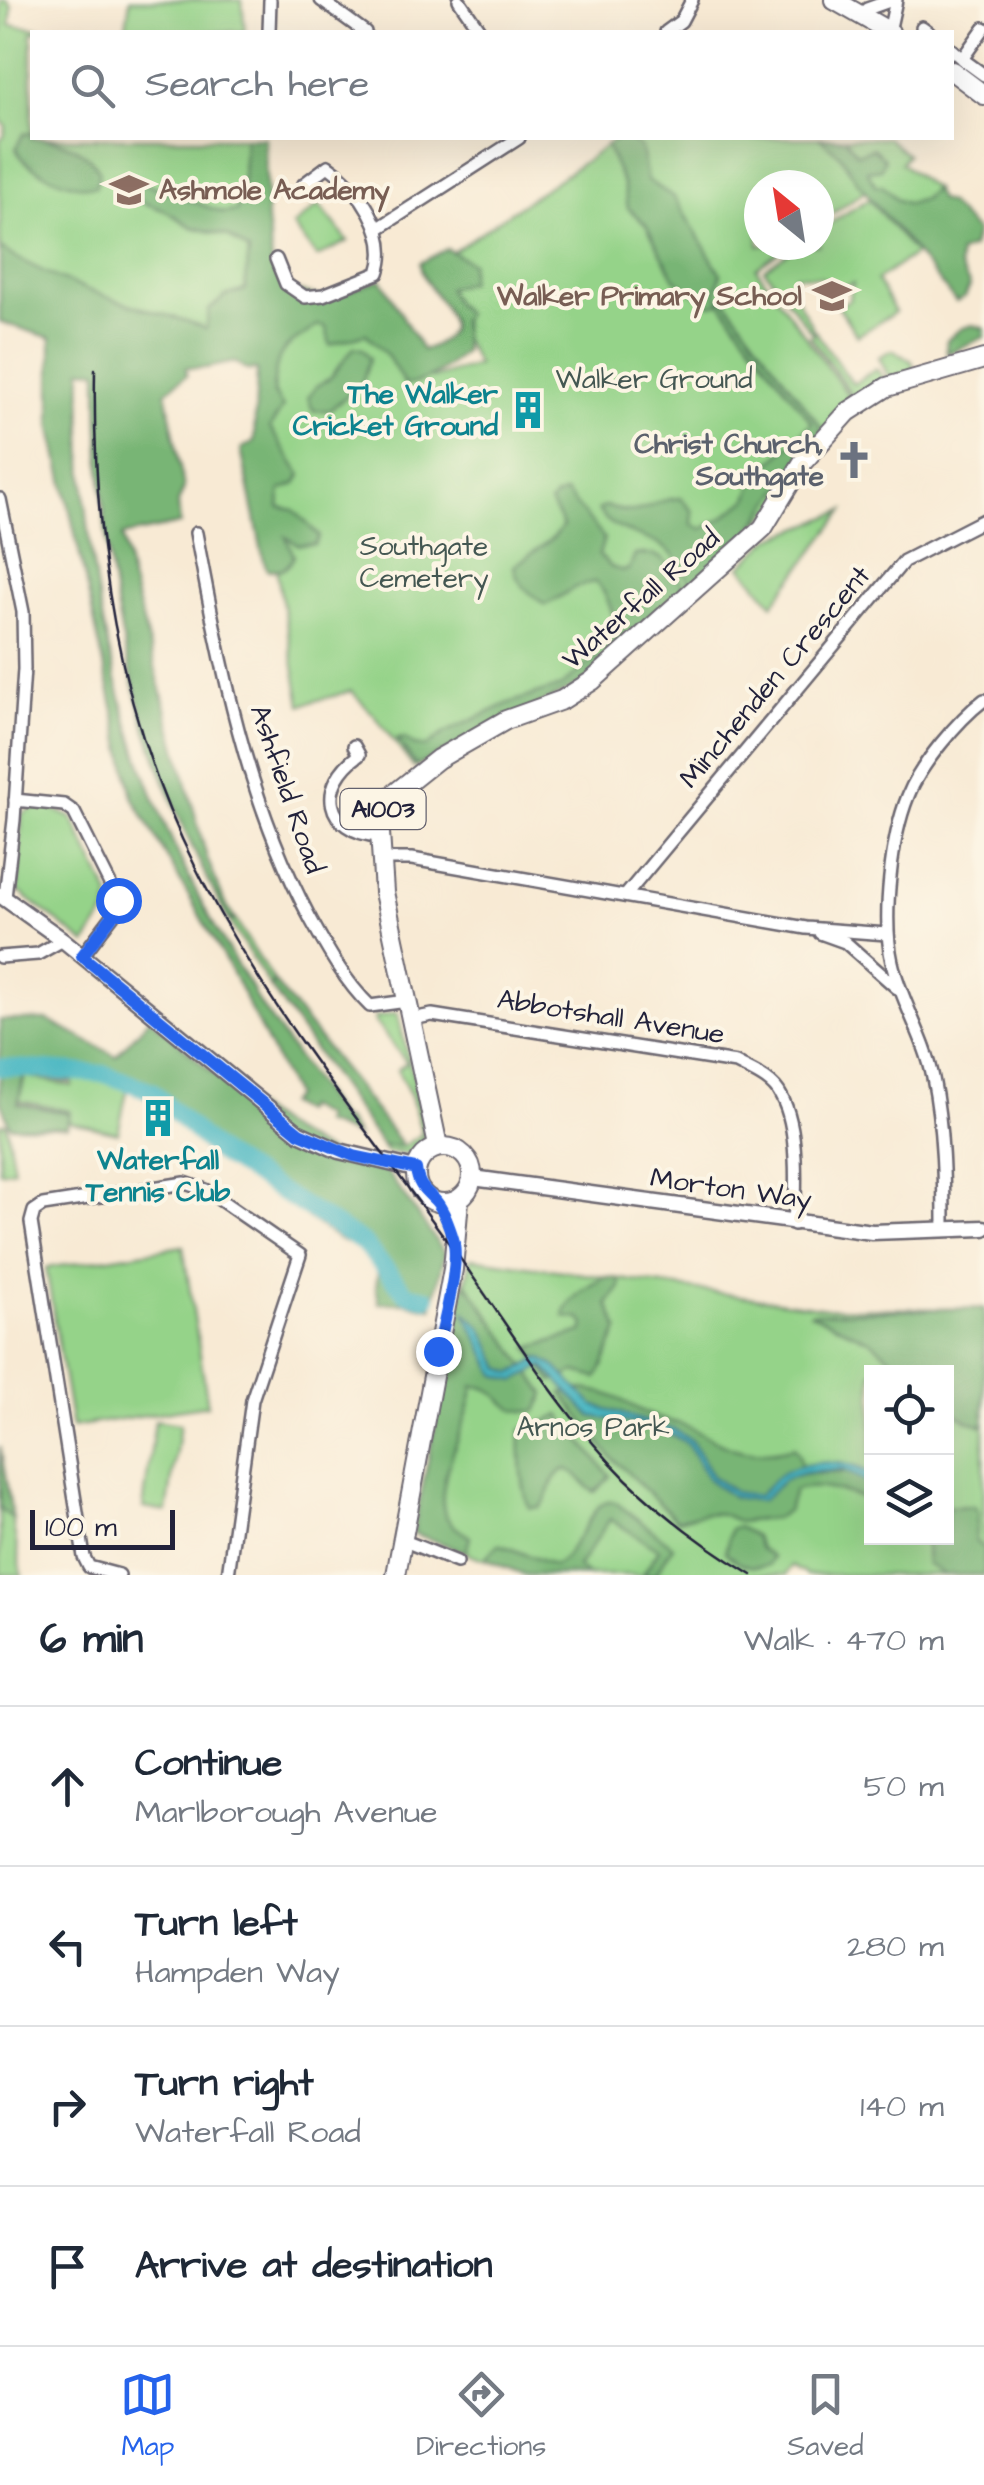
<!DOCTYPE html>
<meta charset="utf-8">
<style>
body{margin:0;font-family:"Architects Daughter",sans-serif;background:#f2f2f3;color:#1f2937}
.controls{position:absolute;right:30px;bottom:30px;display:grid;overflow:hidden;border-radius:0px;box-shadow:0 10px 40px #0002}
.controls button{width:90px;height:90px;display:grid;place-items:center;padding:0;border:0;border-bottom:2px solid #e0e1e3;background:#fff;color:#1f2937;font:50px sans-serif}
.compass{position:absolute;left:744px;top:170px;width:90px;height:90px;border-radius:50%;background:#fff;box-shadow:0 10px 40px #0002;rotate:330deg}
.scale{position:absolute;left:30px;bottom:25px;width:145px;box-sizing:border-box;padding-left:10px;border:5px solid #22223b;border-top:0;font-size:28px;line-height:35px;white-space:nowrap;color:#22223b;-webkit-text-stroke:8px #fcf5e5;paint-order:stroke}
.stop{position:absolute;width:30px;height:30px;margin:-22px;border:8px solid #2563eb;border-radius:50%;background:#fff}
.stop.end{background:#2563eb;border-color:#fff;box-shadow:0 2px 10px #0008}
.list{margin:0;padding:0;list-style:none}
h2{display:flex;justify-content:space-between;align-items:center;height:130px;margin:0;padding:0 40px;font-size:42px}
h2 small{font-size:32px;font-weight:400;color:#747a83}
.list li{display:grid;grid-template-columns:65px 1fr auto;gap:30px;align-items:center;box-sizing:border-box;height:160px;padding:0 40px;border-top:2px solid #e0e1e3}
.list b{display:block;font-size:38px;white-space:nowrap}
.list p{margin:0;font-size:32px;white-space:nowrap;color:#747a83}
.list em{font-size:32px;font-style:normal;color:#747a83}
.icon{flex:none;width:55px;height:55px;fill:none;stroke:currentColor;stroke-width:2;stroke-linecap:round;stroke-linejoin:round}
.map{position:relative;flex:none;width:984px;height:1575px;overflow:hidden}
.search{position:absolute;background:#fff;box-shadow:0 10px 40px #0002;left:30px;right:30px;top:30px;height:110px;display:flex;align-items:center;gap:25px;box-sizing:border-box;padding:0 35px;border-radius:0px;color:#747a83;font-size:38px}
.sheet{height:770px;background:#fff}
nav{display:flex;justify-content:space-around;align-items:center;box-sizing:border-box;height:140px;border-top:2px solid #e0e1e3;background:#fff;font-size:28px;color:#747a83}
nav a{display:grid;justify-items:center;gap:5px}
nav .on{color:#2563eb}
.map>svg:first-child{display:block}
</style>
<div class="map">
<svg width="984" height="1575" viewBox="0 0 984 1575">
<rect width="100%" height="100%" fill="#fcf5e5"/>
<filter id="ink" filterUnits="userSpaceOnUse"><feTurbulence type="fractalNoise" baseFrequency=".01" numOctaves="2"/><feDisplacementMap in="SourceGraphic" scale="20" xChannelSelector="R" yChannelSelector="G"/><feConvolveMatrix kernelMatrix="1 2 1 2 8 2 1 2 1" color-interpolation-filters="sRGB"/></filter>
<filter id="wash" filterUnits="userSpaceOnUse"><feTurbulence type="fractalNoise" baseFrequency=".0048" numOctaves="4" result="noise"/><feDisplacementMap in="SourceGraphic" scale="40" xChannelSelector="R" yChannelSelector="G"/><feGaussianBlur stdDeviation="2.25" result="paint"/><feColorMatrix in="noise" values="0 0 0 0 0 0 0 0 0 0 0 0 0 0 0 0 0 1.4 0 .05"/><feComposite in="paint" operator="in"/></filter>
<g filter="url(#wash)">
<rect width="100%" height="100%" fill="#f8ead4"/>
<!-- green -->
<g fill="#95d389" stroke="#5c7a62" stroke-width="2.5" fill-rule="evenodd">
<path d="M0 0H6L12 7 10 25 48 30 61 26 78 32H32V138H245L242 196 236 211 224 213 129 178 123 195 166 211 192 227 228 236 249 251 245 291 225 296 206 329C185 318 162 315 139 308 92 293 42 275 0 248V139L4 136 6 126 0 120V38L3 32Z"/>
<path d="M130 0H242L245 32H125Z"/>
<path d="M618 138H833L866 190 819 223V185H759V245H788L756 268 857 407 776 507 584 681 414 768 375 716 351 691 301 705 271 540 258 370 301 327 395 305 432 378 477 365 428 269Z"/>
<path d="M845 138H887L907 154 901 163 934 189 923 199 908 204 897 200 882 185 876 187Z"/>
<path d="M869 199 915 254 877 280 895 312 857 336 838 306 849 300 853 283 840 287 820 277 795 275 794 294 814 330 811 332 764 269 798 245H819V230Z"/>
<path d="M319 205 348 241 317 257 293 226Z"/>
<path d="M816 332 853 384 876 369 885 379 854 398 810 336Z"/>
<path d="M892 350 912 361 915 371 889 378 879 357Z"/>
<path d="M844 511 773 604 741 566 770 539Z"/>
<path d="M47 806 72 818 110 896 107 911 86 944 18 891 22 814 36 807Z"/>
<path d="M228 919 236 921 273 980 271 988Z"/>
<path d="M397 1013 426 1127 424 1139 407 1154 387 1152 382 1146H403L422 1134 411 1096 397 1070 407 1063 375 1022V1017Z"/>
<path d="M74 1075 128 1086 118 1133 69 1122 70 1111 19 1101 25 1076 72 1086Z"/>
<path d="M6 1123 14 1169 0 1172V1125Z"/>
<path d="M183 1246 208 1405 72 1427 46 1268Z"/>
<path d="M471 1258 827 1308 984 1309V1575H807L791 1566 786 1575H526L413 1533ZM872 1372H946V1538H872Z"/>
<path d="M155 1420 180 1424 167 1512 143 1508Z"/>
<path d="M0 1450 22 1575H0Z"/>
</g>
<!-- forest -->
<g fill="#78b575" stroke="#4d6c58" stroke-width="2.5">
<path d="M32 133V138C58 138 88 149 100 172L96 186C73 189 24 170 16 148L23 134Z"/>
<path d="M245 138H265L267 221 273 269 285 287 325 299 381 279 422 350C487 329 422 295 420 263L447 249 471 263 469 282 448 288 454 302 466 314 461 320 464 351C449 367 426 383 405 385L387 355 366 334 330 345 326 327 318 325C282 352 277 344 273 392L283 407 270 428 301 475 296 484 281 490 279 507 294 510 319 536 315 544 299 545 286 537 294 556C288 570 282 570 267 570L264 562 241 449 254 441 257 370H247L235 362 206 368H186L187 375 166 391 184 488 178 503 180 524 122 536 131 579 207 858 224 901 236 921 228 919C130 737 97 576 98 370L82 369C76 594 131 802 254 992L253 994 341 1120H346L357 1136 322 1123 324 1117 305 1107 301 1112 287 1104 294 1096 230 969 133 797 51 425V338L0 322V248C42 274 92 293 139 307 162 315 185 318 206 329L209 310 225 296 245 290 249 251 228 236 192 227 166 211 123 195 116 186V176L153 186 223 213 236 211 242 196Z"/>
<path d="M617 138H628L641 148 647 180 674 197 721 274 717 290 720 301 724 298 822 428 741 545 691 584C685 576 680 564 674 556 652 532 616 538 598 510L606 506C645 521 647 499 681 498L693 512 692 524 702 529 721 519 748 499 759 468 774 460 812 423 721 303 710 305 675 279 646 225 628 208 623 184 606 145Z"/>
<path d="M820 138H845L857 154 873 148 885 159 881 169 867 171 876 186 882 185 897 200 908 204 923 199 934 189 939 200 948 203 976 232 972 248 959 253V266L970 286 965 297 956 302 858 183 840 155Z"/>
<path d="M972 325 984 328V337L947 354 946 341 960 329Z"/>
<path d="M354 347 363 349 370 358 362 383 330 410 313 411 308 397 316 387 330 378Z"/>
<path d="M566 493 604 538 599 555 611 567 623 571 629 569 635 555C663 549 672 567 686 588L609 655 606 651 621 635C611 617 611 596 595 582 572 585 566 595 545 605 532 595 515 583 514 566L554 537 563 526 550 503 555 497Z"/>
<path d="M596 657 602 663 586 681 416 766 397 739 404 738 414 745 426 747 444 733 509 703 562 686Z"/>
<path d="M273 980 403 1146H382L271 988Z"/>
<path d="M150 1018C227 1083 286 1148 387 1172L445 1253 432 1308 405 1303H379L376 1286 380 1256 338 1239 212 1151 130 1085 74 1072 70 1082 24 1074 18 1104 69 1113 67 1127 10 1126 0 1101V1020H47L116 1056Z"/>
<path d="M605 1277 620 1279V1287L608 1304 619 1330C610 1345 606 1364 597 1378L575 1372 552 1382 529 1348 583 1332 585 1325 581 1319 564 1317C566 1298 589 1287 605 1277Z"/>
<path d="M465 1281 545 1394 537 1411C496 1415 506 1387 473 1386 471 1422 431 1483 446 1516 451 1526 461 1531 470 1537L466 1552 413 1533Z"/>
<path d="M984 1308V1426L968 1421 947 1407 946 1372H907L871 1341 809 1313Z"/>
<path d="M582 1389C621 1393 628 1408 661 1419 671 1422 682 1423 691 1428 730 1449 749 1460 794 1447L799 1455 803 1474 871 1471V1502C852 1493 814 1482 794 1491L788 1510 776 1518 739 1522 722 1514 704 1513 677 1520 611 1457 562 1393Z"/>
<path d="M560 1415 610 1476 595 1492C583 1487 582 1474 566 1469 546 1478 555 1492 540 1507L529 1508C521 1484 520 1455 521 1430 532 1421 548 1424 560 1415Z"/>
<path d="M0 1446 13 1519 0 1509Z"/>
<path d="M607 1502H615L673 1546 655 1575 643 1574 659 1550 610 1519 578 1567 589 1575H526L484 1559 499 1544 555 1566 563 1560 599 1506Z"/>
<path d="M973 1506 978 1513 975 1540 984 1550V1575H945L927 1564 925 1538H946L947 1507Z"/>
<path d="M738 1527 755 1536 760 1548 773 1558 769 1565C751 1570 738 1564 725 1552L731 1529Z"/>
</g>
<!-- water -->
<path fill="#49b7c2" stroke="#366c7e" stroke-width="2.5" d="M464 1311 482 1328 501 1368 513 1373 540 1358 556 1367 593 1405 674 1430 691 1440 712 1476 734 1492 758 1496C766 1489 774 1478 783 1473 811 1459 847 1459 871 1474V1485L843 1470 804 1473 785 1479 761 1501 733 1497 708 1479 687 1443 672 1435 644 1425 591 1416 543 1366 516 1381 496 1375Z"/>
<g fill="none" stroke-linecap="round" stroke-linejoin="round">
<!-- river -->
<path stroke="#49b7c2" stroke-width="18" d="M0 1067 105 1074 152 1091 217 1152 363 1243 407 1294 427 1298"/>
</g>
</g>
<g filter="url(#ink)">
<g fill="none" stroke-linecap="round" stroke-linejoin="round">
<!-- minor casing -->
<g stroke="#6d6871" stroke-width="16">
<g id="minor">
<path d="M321 0 365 32"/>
<path d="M459 0 481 32"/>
<path d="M861 15 867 9 892 0"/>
<path d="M922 27 929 32"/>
<path d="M269 32 270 0"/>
<path d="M666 32 681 21 692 0"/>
<path d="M889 32 896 0"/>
<path d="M952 50 962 59 984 28"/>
<path d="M962 59 984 75"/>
<path d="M379 228 519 138"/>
<path d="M276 259 286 284 305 297 323 295 378 273C392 233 359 188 328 166L304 184"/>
<path d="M0 499 23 612 24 669 14 820 5 897"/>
<path d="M196 533C221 666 246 798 310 918 327 949 345 982 370 1006L407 1001"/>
<path d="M354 746 359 755C317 785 324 831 378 836"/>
<path d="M15 800 64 805 74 812 118 900 114 914 82 956"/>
<path d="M380 859H412L806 928 887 934"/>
<path d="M626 895 904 561 984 520"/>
<path d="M820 933 845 942 897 988"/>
<path d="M0 957 38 954 63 940"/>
<path d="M412 1019 432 1015 736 1063C751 1071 773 1079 781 1096 799 1127 796 1188 794 1224"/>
<path d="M944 1230C944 1179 943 1128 933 1078 925 1037 901 1002 892 962 882 918 891 838 908 796 920 765 958 720 984 700"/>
<path d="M402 1540 457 1562"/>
<path d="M119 1575 89 1567 84 1557 31 1222 34 1211 43 1205 185 1183 206 1190 300 1255 252 1400 228 1575"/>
</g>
</g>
<!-- tertiary casing -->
<g stroke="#6d6871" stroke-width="19">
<g id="tertiary">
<path d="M0 895 63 940 299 1133 339 1151 415 1169"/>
<path d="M473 1178 872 1232 984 1228"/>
</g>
</g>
<!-- primary casing -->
<g stroke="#6d6871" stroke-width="22">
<g id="primary">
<path d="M834 0 890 32"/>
<path d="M952 71 984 95"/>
<path d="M438 1146 384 892 379 818 389 798 438 759 506 720 562 700 592 681 763 528 803 462 848 412 887 387 984 359"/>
<circle cx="444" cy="1175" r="28"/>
<path d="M396 1575 453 1269 459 1200"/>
</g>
</g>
<!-- minor -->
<use href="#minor" stroke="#fff" stroke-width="11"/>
<!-- tertiary -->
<use href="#tertiary" stroke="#fff" stroke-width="14"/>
<!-- primary -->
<use href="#primary" stroke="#fff" stroke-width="18"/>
<!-- rail -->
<path stroke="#22223b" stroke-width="2.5" d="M95 369C92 542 117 712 196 868 264 1005 364 1126 454 1250 509 1326 559 1412 626 1479 664 1516 707 1548 752 1575"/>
</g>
</g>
<g fill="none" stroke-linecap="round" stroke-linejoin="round" filter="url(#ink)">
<!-- route -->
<path stroke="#2563eb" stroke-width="12" d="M118 900 114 914 82 956 299 1133 354 1156 416 1169C418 1186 425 1190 435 1200 442 1207 449 1226 452 1235 462 1262 443 1322 438 1351"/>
</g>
<!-- icons -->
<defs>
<g id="school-bare" transform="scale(3)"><path d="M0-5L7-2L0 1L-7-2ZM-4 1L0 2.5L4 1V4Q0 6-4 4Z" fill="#8d6e63" stroke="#fcf5e5" stroke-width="2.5" paint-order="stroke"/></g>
<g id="building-bare" transform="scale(3)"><path d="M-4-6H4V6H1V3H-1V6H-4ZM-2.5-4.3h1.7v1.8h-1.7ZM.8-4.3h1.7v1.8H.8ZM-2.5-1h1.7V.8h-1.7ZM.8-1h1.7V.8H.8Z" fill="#0f9aa8" stroke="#fcf5e5" stroke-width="2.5" paint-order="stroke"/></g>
<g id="church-bare" transform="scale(3)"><path d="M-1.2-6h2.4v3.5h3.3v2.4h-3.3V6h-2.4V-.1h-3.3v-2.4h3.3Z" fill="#6b7280" stroke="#fcf5e5" stroke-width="2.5" paint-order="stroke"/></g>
</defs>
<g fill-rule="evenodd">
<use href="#school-bare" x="129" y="190"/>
<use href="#school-bare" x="832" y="296"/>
<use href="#building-bare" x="528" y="410"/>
<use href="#church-bare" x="854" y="460"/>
<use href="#building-bare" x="158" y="1118"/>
</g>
<g text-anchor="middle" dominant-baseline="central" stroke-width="8" stroke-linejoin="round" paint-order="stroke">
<!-- shield labels -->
<rect fill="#fcf5e5" stroke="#63616e" stroke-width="2.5" x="340.5" y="789" width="85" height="40" rx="8"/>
<g font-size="25" font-weight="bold" fill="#22223b">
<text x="383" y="809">A1003</text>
</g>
<!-- education labels -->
<g font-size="28" font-weight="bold" fill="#785e54" stroke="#fcf5e5" text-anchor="start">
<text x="159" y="190">Ashmole Academy</text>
<text x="802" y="296" text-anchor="end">Walker Primary School</text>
</g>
<!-- park labels -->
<g font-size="28" fill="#445752" stroke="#fcf5e5">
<text x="654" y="379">Walker Ground</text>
<text x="424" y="546">Southgate<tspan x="424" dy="32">Cemetery</tspan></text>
<text x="593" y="1427">Arnos Park</text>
</g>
<!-- culture labels -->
<g font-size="28" font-weight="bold" fill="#0d838f" stroke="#fcf5e5" text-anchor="end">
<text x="498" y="394">The Walker<tspan x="498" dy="32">Cricket Ground</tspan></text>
<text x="158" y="1160" text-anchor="middle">Waterfall<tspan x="158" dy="32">Tennis Club</tspan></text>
</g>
<!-- worship labels -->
<g font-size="28" font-weight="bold" fill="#5b616d" stroke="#fcf5e5" text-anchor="end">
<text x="824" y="444">Christ Church,<tspan x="824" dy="32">Southgate</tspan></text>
</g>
<!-- street labels -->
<g font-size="28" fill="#22223b" stroke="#fcf5e5">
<text transform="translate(641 599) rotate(-41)">Waterfall Road</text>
<text transform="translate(775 677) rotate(-50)">Minchenden Crescent</text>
<text transform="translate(287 789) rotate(71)">Ashfield Road</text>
<text transform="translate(611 1017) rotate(9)">Abbotshall Avenue</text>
<text transform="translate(731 1189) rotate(8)">Morton Way</text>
</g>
</g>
</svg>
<div class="controls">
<button><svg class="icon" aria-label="locate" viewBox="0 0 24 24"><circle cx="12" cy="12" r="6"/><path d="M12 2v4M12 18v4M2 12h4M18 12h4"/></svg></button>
<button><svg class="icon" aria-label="layers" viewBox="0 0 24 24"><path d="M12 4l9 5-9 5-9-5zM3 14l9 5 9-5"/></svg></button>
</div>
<svg class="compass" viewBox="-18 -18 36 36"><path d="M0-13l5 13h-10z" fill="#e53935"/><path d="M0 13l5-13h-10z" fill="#747a83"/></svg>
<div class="scale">100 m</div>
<div class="stop" style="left:118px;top:900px"></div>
<div class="stop end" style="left:438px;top:1351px"></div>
<div class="search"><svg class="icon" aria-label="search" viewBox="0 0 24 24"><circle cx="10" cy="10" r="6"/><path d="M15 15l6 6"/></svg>Search here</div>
</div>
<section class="sheet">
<h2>6 min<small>Walk · 470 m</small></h2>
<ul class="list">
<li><svg class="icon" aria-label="ahead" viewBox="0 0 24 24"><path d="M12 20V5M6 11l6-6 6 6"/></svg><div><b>Continue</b><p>Marlborough Avenue</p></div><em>50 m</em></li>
<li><svg class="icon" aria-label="left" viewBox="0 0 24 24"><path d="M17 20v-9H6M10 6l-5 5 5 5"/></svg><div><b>Turn left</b><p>Hampden Way</p></div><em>280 m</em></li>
<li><svg class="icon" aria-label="right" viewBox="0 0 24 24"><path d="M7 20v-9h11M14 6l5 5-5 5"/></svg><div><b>Turn right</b><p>Waterfall Road</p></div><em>140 m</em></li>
<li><svg class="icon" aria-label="arrive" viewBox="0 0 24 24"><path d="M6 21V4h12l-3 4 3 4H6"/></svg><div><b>Arrive at destination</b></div></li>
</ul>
</section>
<nav>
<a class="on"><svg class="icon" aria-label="map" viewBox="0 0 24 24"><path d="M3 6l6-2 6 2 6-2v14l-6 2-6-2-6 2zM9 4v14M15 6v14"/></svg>Map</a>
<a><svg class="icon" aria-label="directions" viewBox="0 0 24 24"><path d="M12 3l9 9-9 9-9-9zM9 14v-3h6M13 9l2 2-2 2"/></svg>Directions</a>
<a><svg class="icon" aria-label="saved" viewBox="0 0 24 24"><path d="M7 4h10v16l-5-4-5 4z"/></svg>Saved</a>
</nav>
